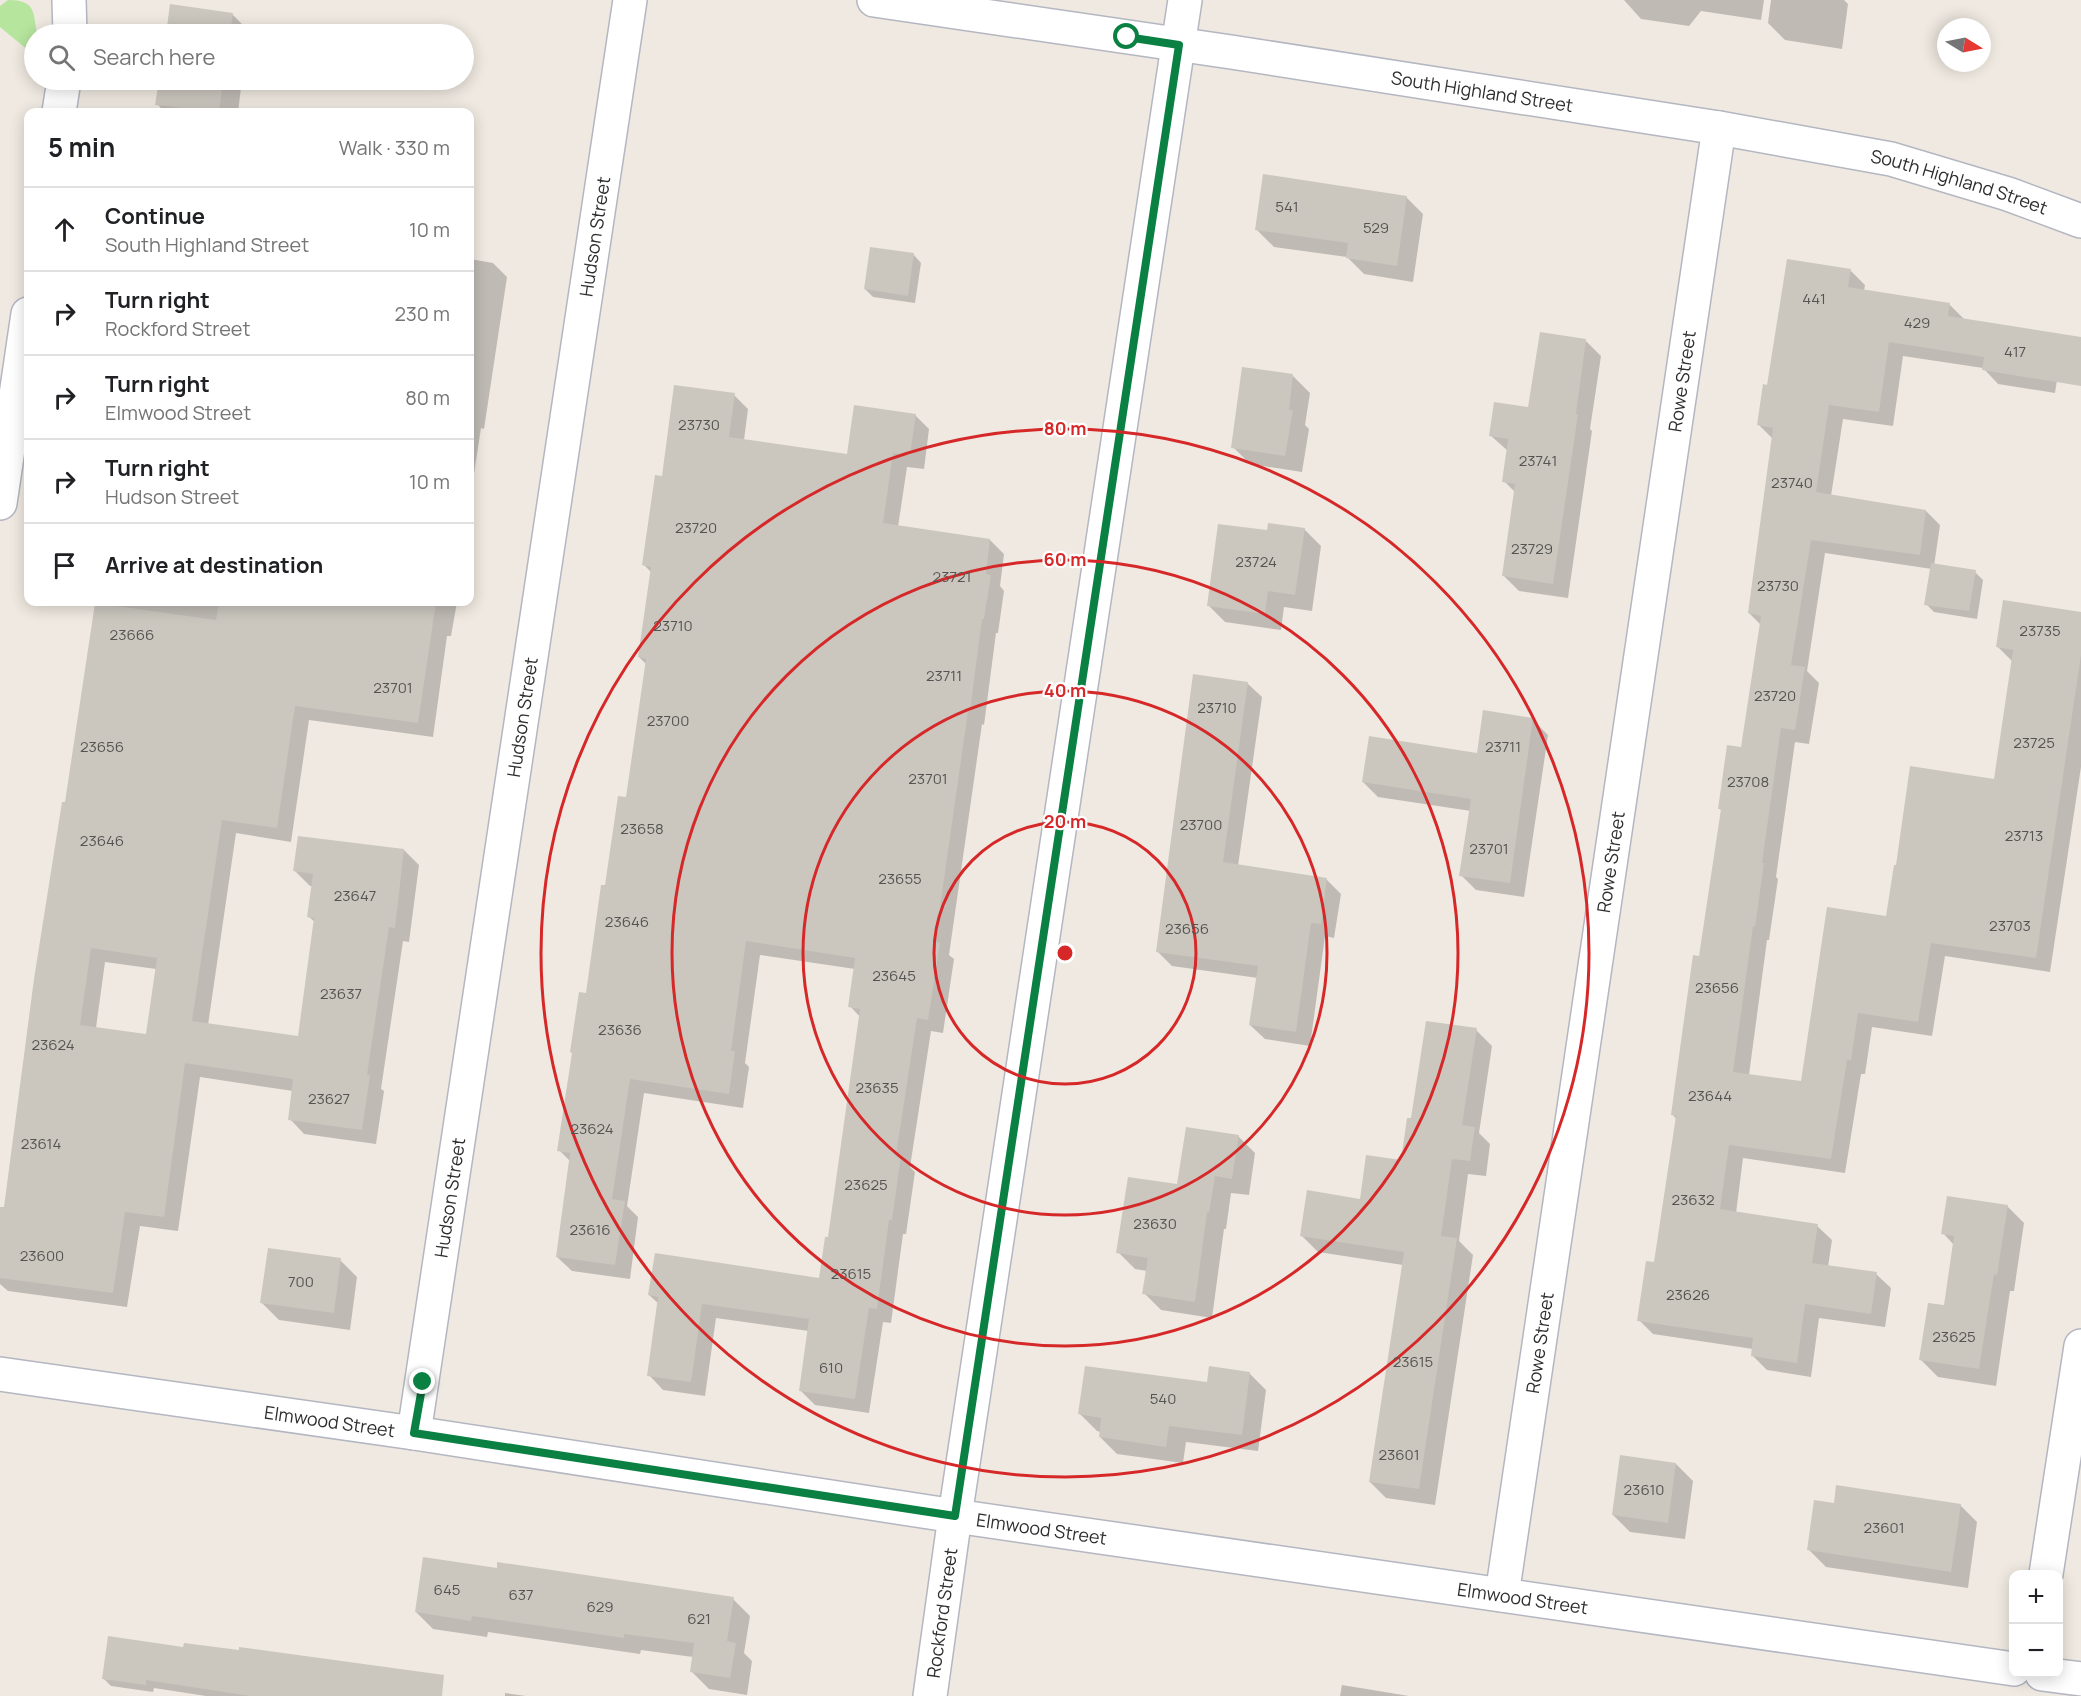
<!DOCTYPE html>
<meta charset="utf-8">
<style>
body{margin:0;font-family:Manrope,sans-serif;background:#f6f6f6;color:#202124}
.controls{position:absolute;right:18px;bottom:18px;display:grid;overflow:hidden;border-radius:12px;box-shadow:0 3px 15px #0003}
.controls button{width:54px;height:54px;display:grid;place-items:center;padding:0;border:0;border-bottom:2px solid #e0e0e0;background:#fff;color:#202124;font:30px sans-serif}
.compass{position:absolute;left:1937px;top:18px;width:54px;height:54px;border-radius:50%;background:#fff;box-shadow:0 3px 15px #0003;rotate:100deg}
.stop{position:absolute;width:18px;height:18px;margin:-14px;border:4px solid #0b8043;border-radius:50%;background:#fff}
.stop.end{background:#0b8043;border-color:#fff;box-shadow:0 2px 6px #0008}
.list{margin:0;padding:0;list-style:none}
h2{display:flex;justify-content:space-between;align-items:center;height:78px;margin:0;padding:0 24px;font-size:26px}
h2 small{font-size:20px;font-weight:400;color:#757577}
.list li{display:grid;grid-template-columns:39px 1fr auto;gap:18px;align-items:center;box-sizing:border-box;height:84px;padding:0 24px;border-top:2px solid #e0e0e0}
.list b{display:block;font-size:22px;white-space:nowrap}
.list p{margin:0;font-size:20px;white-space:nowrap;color:#757577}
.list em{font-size:20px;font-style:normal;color:#757577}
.icon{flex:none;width:33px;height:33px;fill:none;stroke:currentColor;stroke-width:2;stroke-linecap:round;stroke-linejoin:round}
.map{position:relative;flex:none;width:2081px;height:1696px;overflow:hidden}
.search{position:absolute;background:#fff;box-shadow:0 3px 15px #0003;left:24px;top:24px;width:450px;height:66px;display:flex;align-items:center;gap:15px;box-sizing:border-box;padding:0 21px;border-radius:33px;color:#757577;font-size:22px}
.panel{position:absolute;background:#fff;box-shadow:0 3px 15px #0003;left:24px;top:108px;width:450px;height:498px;border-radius:12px}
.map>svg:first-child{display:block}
</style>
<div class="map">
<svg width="2081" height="1696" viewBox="0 0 2081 1696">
<rect width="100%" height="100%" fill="#efe9e1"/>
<!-- green -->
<path fill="#b6e59e" d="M8 0C36 0 33 12 37 34H34V55L0 27V6Z"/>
<!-- shadow -->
<g fill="#0003" fill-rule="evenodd">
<path d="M1624 0H1764L1761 20 1701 11 1689 26 1641 19Z"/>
<path d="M1771 0H1844L1848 4 1842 49 1785 40 1768 23Z"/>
<path d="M171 6 232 14 249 31V34H167Z"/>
<path d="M160 80H242L238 112H165L157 104Z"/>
<path d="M1406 197 1423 214 1413 282 1364 274 1347 257 1274 247 1257 230Z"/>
<path d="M913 254 921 263 915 303 873 297 865 289Z"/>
<path d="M470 259 493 263 507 277 484 429 481 428 470 500Z"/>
<path d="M1851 271 1865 285 1864 291 1950 305 1965 320 2062 347 2055 393 1998 384 1983 368 1903 356 1893 426 1843 419 1831 496 1926 511 1940 525 1934 566 1975 572 1983 580 1977 619 1934 612 1926 604 1932 569 1825 553 1807 671 1819 683 1809 744 1795 742 1776 877 1778 879 1769 940H1767L1749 1075 1802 1083 1887 918 1995 781 2013 662 1998 647 2081 614V767L2050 972 1945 956 1932 1036 1872 1027 1865 1074H1861L1845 1173 1743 1158 1736 1213 1817 1226 1832 1240 1828 1267 1876 1274 1891 1288 1885 1327 1819 1318 1811 1377 1767 1370 1752 1355 1753 1349 1653 1334 1639 1320 1656 1264 1677 1120 1673 1115 1700 957 1722 811 1719 808 1742 749 1761 625 1749 613 1773 439 1759 425 1769 387Z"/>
<path d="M1586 341 1601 356 1590 429 1592 431 1568 598 1519 591 1504 576 1516 493 1504 481 1508 451 1490 435 1530 409Z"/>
<path d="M1293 376 1310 393 1305 425 1309 429 1302 472 1250 464 1233 447Z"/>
<path d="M734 395 748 409 744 440 848 456 915 415 929 429 924 469 907 467 898 527 990 540 1004 554 1000 586 1004 591 998 633H996L984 725 982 724 949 955 954 959 943 1033 931 1031 910 1167 915 1172 906 1234H903L891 1323 883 1322 869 1413 815 1405 800 1390 809 1331 716 1318 705 1396 663 1390 649 1375 659 1304 649 1295 821 1280 829 1239 861 1018 850 1006 855 969 760 955 745 1063 749 1067 743 1108 644 1093 627 1206 638 1217 630 1279 572 1271 557 1257 571 1162 559 1150 606 887 627 799 646 664 639 657 652 573 644 565 663 478Z"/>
<path d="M1304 529 1321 546 1312 611 1284 607 1281 630 1225 622 1208 605 1268 532Z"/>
<path d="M109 602H457L451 636H447L433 737 309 720 291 842 236 833 208 1025 299 1037 315 922 309 917 313 886H310L295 871 404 850 419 865 409 942 403 941 381 1089 384 1091 376 1144 304 1134 290 1119 293 1091 200 1077 178 1231 140 1226 127 1307 8 1291 0 1284V1228L5 1209 66 804ZM105 962 156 969 147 1035 96 1028Z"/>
<path d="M1247 683 1262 697 1238 866 1327 880 1341 894 1334 938 1325 936 1310 1046 1265 1039 1250 1025 1258 978 1172 966 1158 952Z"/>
<path d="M1484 712 1533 720 1548 735 1524 897 1476 890 1461 875 1471 811 1378 797 1363 782 1478 755Z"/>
<path d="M1476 1030 1492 1046 1479 1133 1490 1144 1486 1176 1468 1174 1459 1241 1473 1255 1435 1505 1386 1498 1370 1482 1403 1265 1318 1252 1302 1236 1361 1200 1402 1162 1413 1120Z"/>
<path d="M1238 1136 1255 1153 1249 1195 1231 1193 1226 1229H1224L1212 1318 1161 1310 1144 1293 1147 1271 1135 1269 1118 1252 1179 1186Z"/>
<path d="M2007 1206 2024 1223 2014 1291H2010L1996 1386 1938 1377 1921 1360 1945 1307 1954 1245 1943 1233Z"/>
<path d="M340 1260 357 1277 350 1330 279 1320 262 1303Z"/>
<path d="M1249 1373 1266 1390 1258 1451 1186 1442 1183 1463 1117 1454 1100 1437 1101 1432 1097 1431 1080 1414Z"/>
<path d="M1676 1464 1693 1481 1685 1539 1630 1532 1613 1515Z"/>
<path d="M1835 1505H1960L1977 1522 1968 1588 1826 1567 1809 1550Z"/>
<path d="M498 1569 733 1599 750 1616 744 1653 752 1661 747 1695 709 1689 692 1672 693 1657 641 1650 640 1654 488 1632 487 1637 433 1629 416 1612Z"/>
<path d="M185 1649 393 1696H206L154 1688 153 1692 111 1686 103 1678Z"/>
<path d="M1342 1685 1409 1696H1340Z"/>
<path d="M505 1693 526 1696H505Z"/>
</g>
<!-- building -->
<g fill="#cbc7bf" fill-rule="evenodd">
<path d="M170 4 233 13 230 34H166Z"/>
<path d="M159 80H223L219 112 155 105Z"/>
<path d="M1263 174 1407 196 1397 266 1346 258 1348 243 1255 230Z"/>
<path d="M870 247 914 253 908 296 864 289Z"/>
<path d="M1787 259 1851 269 1848 287 1950 303 1948 316 2081 337V386L1982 370 1984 357 1889 342 1879 412 1829 405 1816 492 1926 510 1920 555 1811 540 1791 665 1805 667 1795 730 1781 728 1762 863H1764L1755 927 1753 926 1733 1072 1801 1081 1827 907 1886 916 1894 865H1896L1910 766 1994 779 2013 650 1996 647 2003 600 2081 612V655L2036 958 1931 943 1918 1022 1858 1013 1851 1060H1847L1831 1159 1729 1145 1720 1209 1818 1224 1812 1263 1877 1272 1871 1314 1805 1304 1797 1363 1751 1356 1753 1338 1637 1321 1646 1261 1654 1262 1676 1116 1671 1115 1678 1063 1693 955 1699 956 1721 809H1718L1727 745 1741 747 1761 616 1748 613 1773 428 1757 425 1763 384 1767 385Z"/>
<path d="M1540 332 1586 339 1576 414H1578L1553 584 1502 576 1515 484 1502 482 1508 439 1489 436 1494 402 1528 407Z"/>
<path d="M1242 367 1293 374 1289 410H1293L1285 456 1231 448Z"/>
<path d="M674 385 735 393 729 437 847 454 854 405 916 414 910 455 893 453 883 523 990 539 986 574 991 575 984 619H982L970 711H968L935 942 940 943 928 1020 917 1018 896 1155 901 1156 892 1220H889L877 1309 869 1308 855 1399 799 1391 809 1319 702 1304 691 1382 647 1376 658 1297 648 1295 655 1253 819 1278 825 1237H828L860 1009 848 1007 855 958 746 941 731 1051H735L729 1094 630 1079 612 1199 625 1201 615 1265 556 1257 570 1153 557 1151 572 1053 570 1052 579 992 586 993 601 885H605L618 796 626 797 646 659 638 657 651 567 642 565 655 475 662 476Z"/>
<path d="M1268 523 1305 528 1295 595 1268 591 1265 614 1207 606 1218 524 1267 530Z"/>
<path d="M1931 563 1976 570 1969 611 1924 605Z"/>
<path d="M219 602H436L418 723 295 706 277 828 222 820 192 1021 298 1036 314 918 307 917 313 874 293 871 298 836 404 849 395 928 389 927 367 1075H370L362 1130 288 1120 293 1079 185 1063 164 1217 125 1212 113 1293 0 1278V1207H4L34 979 62 802H65L95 603 216 620ZM91 948 157 958 146 1034 80 1025Z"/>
<path d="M1193 674 1248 682 1223 862 1327 878 1321 924 1311 923 1296 1032 1249 1025 1258 966 1156 952Z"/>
<path d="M1483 710 1533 718 1510 883 1459 876 1471 799 1362 782 1369 736 1477 753Z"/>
<path d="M1426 1021 1477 1028 1462 1125 1475 1127 1470 1161 1452 1159 1441 1236 1457 1238 1419 1489 1369 1482 1404 1252 1300 1236 1307 1190 1360 1199 1366 1155 1401 1160 1407 1118H1411Z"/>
<path d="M1186 1127 1239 1135 1232 1179 1215 1176 1209 1213 1207 1212 1195 1302 1142 1294 1148 1258 1116 1253 1128 1177 1177 1184Z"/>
<path d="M1947 1196 2008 1205 1997 1275 1994 1274 1979 1369 1919 1360 1928 1303 1944 1305 1954 1236 1941 1234Z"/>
<path d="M268 1248 341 1258 334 1313 260 1303Z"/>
<path d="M1085 1366 1207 1382 1209 1366 1250 1372 1242 1435 1169 1426 1166 1447 1099 1437 1101 1418 1078 1414Z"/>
<path d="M1620 1455 1676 1463 1668 1523 1612 1515Z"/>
<path d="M1836 1485 1961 1504 1951 1572 1807 1550 1814 1500 1834 1503Z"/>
<path d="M423 1557 497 1568V1562L734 1597 727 1641 736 1643 730 1678 690 1672 694 1643 624 1634V1638L472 1616 471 1621 415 1612Z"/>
<path d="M108 1636 183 1647 184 1643 239 1650V1647L444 1675 442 1696H250L146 1680V1685L102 1679Z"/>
</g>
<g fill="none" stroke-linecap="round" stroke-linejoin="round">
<!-- minor casing -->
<g stroke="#b4b7c1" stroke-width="36">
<g id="minor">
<path d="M69 0 70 34"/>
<path id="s1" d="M874 0 1231 52 1719 128 1891 159 2008 194 2081 221"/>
<path d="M59 112 64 80"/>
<path d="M0 503 28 314"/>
<path id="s2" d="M0 1374 414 1433 955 1516 2014 1669"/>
<path id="s3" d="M414 1433 630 0"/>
<path d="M2046 1574 2081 1346"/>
<path id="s4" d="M1502 1595 1719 128"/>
<path d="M2042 1674 2081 1679"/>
<path id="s5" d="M930 1696 955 1516 1185 0"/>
</g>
</g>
<!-- minor -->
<use href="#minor" stroke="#fff" stroke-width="33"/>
</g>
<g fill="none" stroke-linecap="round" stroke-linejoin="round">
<!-- route -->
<path stroke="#0b8043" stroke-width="8" d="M423 1382 414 1433 955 1516 1179 45 1127 37"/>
</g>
<!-- distance rings -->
<g fill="none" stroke="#d62828" stroke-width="3">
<circle cx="1065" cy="953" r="131"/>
<circle cx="1065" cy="953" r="262"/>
<circle cx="1065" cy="953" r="393"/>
<circle cx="1065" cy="953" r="524"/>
</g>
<g text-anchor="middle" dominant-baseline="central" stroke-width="4.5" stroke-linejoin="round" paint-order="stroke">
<!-- number labels -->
<g font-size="15" fill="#555452">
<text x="1287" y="206">541</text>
<text x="1376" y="227">529</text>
<text x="1814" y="298">441</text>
<text x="1917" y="322">429</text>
<text x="2015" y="351">417</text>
<text x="699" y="424">23730</text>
<text x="1538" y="460">23741</text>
<text x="1792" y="482">23740</text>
<text x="696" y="527">23720</text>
<text x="1532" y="548">23729</text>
<text x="1256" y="561">23724</text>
<text x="952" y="576">23721</text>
<text x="1778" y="585">23730</text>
<text x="673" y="625">23710</text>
<text x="2040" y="630">23735</text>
<text x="132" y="634">23666</text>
<text x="944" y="675">23711</text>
<text x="393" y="687">23701</text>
<text x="1775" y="695">23720</text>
<text x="1217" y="707">23710</text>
<text x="668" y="720">23700</text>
<text x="2034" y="742">23725</text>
<text x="102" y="746">23656</text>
<text x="1503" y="746">23711</text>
<text x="928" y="778">23701</text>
<text x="1748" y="781">23708</text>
<text x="1201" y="824">23700</text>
<text x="642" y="828">23658</text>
<text x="2024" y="835">23713</text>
<text x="102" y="840">23646</text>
<text x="1489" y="848">23701</text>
<text x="900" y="878">23655</text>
<text x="355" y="895">23647</text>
<text x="627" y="921">23646</text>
<text x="2010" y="925">23703</text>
<text x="1187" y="928">23656</text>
<text x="894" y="975">23645</text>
<text x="1717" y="987">23656</text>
<text x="341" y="993">23637</text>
<text x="620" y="1029">23636</text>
<text x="53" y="1044">23624</text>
<text x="877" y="1087">23635</text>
<text x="1710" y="1095">23644</text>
<text x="329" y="1098">23627</text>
<text x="592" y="1128">23624</text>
<text x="41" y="1143">23614</text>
<text x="866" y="1184">23625</text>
<text x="1693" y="1199">23632</text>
<text x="1155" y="1223">23630</text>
<text x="590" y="1229">23616</text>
<text x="42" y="1255">23600</text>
<text x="851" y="1273">23615</text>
<text x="301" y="1281">700</text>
<text x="1688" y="1294">23626</text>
<text x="1954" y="1336">23625</text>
<text x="1413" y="1361">23615</text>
<text x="831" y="1367">610</text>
<text x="1163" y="1398">540</text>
<text x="1399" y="1454">23601</text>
<text x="1644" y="1489">23610</text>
<text x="1884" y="1527">23601</text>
<text x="447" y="1589">645</text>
<text x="521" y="1594">637</text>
<text x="600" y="1606">629</text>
<text x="699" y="1618">621</text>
</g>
<!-- street labels -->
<g font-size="18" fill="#2e2e2e" stroke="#fff">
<text stroke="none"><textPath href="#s1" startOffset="615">South Highland Street</textPath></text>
<text stroke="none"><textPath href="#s1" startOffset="1101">South Highland Street</textPath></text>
<text stroke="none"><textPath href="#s3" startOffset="1210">Hudson Street</textPath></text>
<text stroke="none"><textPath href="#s4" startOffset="1227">Rowe Street</textPath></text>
<text stroke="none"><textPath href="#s3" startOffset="724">Hudson Street</textPath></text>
<text stroke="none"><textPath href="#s4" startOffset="741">Rowe Street</textPath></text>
<text stroke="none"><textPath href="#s3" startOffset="238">Hudson Street</textPath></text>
<text stroke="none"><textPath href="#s4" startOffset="255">Rowe Street</textPath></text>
<text stroke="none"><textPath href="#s2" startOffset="333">Elmwood Street</textPath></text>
<text stroke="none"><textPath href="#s2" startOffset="1053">Elmwood Street</textPath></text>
<text stroke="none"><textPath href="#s2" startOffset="1539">Elmwood Street</textPath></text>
<text stroke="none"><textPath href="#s5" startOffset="84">Rockford Street</textPath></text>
</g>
</g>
<circle cx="1065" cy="953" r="9" fill="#d62828" stroke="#fff" stroke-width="3"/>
<g font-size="18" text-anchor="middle" font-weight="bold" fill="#d62828" stroke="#fff" stroke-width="4.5" stroke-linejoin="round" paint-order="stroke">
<text x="1065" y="435">80 m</text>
<text x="1065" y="566">60 m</text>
<text x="1065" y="697">40 m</text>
<text x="1065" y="828">20 m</text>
</g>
</svg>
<div class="controls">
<button>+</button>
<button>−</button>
</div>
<svg class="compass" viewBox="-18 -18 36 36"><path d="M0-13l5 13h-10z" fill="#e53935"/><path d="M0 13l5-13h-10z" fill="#757577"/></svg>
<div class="stop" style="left:1127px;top:37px"></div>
<div class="stop end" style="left:423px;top:1382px"></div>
<div class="search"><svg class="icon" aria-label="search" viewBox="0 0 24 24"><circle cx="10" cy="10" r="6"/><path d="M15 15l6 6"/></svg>Search here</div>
<section class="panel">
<h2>5 min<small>Walk · 330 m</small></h2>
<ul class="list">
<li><svg class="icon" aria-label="ahead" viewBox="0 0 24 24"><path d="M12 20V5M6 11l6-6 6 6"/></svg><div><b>Continue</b><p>South Highland Street</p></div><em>10 m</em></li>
<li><svg class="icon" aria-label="right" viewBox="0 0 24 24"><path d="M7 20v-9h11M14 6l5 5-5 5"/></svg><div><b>Turn right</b><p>Rockford Street</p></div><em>230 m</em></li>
<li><svg class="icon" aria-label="right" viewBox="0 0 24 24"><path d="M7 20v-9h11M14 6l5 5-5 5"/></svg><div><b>Turn right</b><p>Elmwood Street</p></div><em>80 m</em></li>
<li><svg class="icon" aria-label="right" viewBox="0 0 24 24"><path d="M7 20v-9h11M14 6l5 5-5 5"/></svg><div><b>Turn right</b><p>Hudson Street</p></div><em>10 m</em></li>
<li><svg class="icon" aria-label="arrive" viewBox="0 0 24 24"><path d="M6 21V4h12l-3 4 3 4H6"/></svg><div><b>Arrive at destination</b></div></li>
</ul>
</section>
</div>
